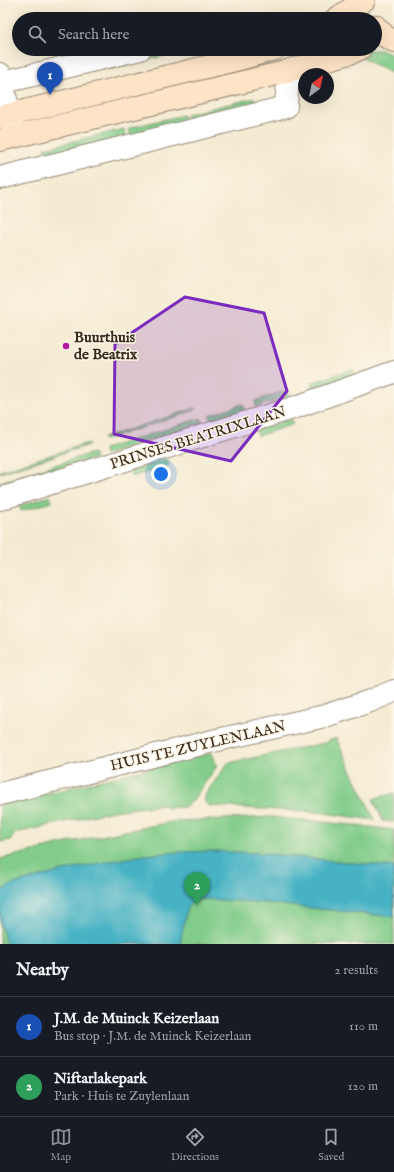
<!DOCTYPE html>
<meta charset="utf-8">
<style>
body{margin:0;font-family:"IM FELL English",serif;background:#20242c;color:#f1f3f6}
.compass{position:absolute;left:298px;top:68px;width:36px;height:36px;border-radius:50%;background:#171b24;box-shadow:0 4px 16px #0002;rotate:33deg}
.you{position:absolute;left:161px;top:474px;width:14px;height:14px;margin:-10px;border:3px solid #fff;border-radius:50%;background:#1a73e8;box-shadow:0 0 0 6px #1a73e833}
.badge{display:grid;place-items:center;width:26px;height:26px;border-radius:50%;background:#8c9099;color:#fff;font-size:13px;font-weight:700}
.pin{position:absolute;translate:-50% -33px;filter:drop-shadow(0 1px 2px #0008)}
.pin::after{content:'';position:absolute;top:21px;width:14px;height:12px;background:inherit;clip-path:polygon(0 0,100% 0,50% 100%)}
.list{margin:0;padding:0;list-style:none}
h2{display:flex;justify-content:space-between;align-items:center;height:52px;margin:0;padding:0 16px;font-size:17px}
h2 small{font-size:13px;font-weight:400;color:#9ea1a6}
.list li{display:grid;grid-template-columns:26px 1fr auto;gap:12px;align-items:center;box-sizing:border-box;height:60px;padding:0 16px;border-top:1px solid #363941}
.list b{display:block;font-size:15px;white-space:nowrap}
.list p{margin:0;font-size:13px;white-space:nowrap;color:#9ea1a6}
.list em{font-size:13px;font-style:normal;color:#9ea1a6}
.icon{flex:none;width:22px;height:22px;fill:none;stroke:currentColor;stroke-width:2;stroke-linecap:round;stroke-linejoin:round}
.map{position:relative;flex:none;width:394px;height:944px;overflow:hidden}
.search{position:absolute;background:#171b24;box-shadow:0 4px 16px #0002;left:12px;right:12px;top:12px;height:44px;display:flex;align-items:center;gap:10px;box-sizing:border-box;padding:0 14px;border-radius:22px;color:#9ea1a6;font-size:15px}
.sheet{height:172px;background:#171b24}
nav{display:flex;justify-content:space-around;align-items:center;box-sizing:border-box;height:56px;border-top:1px solid #363941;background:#171b24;font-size:11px;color:#9ea1a6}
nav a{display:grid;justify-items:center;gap:2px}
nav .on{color:#8c9099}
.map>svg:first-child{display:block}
</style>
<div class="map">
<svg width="394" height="944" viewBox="0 0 394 944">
<rect width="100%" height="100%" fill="#fcf5e5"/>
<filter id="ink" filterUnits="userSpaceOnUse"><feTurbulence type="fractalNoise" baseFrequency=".025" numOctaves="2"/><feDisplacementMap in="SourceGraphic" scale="8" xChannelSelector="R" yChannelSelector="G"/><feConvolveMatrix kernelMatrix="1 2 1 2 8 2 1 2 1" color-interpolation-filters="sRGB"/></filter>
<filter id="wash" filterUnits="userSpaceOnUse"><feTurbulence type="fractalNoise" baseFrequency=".012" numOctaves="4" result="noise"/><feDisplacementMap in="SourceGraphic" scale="16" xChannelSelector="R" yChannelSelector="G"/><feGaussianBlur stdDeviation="0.9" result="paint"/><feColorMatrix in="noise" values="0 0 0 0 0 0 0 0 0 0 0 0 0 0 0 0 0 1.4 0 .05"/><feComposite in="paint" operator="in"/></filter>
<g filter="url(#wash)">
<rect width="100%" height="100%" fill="#f4ebd2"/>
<!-- green -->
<g fill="#81cc8a" stroke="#5e7b54">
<path d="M165 49H192L110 69 109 63Z"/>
<path d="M369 50H382L394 54V74L373 64 362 56Z"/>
<path d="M255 98 257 108 189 125 186 114Z"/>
<path d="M183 115 186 126 131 139 129 128Z"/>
<path d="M124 129 127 140 47 159 45 148Z"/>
<path d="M353 369 355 375 313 389 311 383Z"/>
<path d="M288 390 290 396 256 407 255 401Z"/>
<path d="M243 404 245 410 211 421 209 415Z"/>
<path d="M195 408 196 410 104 440 103 438Z"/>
<path d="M201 418 202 423 105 455 104 449Z"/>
<path d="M291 419 293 424 258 436 256 430Z"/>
<path d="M88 443 89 445 0 473V471Z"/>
<path d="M93 453 95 458 0 488V482Z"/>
<path d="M167 459 169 465 132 477 130 471Z"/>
<path d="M50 496 52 502 21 511 19 506Z"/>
<path d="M336 738 375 820 316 812 209 806C203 803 204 797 207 792L228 763 324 743Z"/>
<path d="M212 753 217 766 192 801 186 807 167 808 164 805 113 811 16 833 10 840 0 842V805Z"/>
<path d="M394 793V822L383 821 373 799Z"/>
<path d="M272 817 372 827 394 830V944H0V859L66 843 176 821Z"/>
</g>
<!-- water -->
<path fill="#47b2c4" stroke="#416e71" d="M214 851 260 853 394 867V917L255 902 200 899 191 903 187 908 180 944H6L0 921V894L2 890 13 884 62 871 105 862 145 855 178 852Z"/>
</g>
<g filter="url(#ink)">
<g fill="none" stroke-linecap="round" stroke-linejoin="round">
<!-- street casing -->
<g stroke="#988a78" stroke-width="24">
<g id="street">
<path d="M0 74 14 133"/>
<path d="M0 83 140 49"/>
<path d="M0 178 286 107 287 91 292 69"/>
<path d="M0 499 296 407 394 372"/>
<path d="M0 794 217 740 325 716 370 701 394 691"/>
</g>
</g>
<!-- secondary casing -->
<g stroke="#988a78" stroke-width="24">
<g id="secondary">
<path d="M336 19 364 0"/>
<path d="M375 26 386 37 394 41"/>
<path d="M0 117 243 58 275 49"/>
<path d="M0 140 277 74 353 52 360 49"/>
</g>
</g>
<!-- street -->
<use href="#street" stroke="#fff" stroke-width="22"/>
<!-- secondary -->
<use href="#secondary" stroke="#fee4c6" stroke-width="22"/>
</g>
</g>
<!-- marked area -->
<path fill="#7b2cbf" fill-opacity="0.2" stroke="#7b2cbf" stroke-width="3" stroke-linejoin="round" d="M185 297 264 313 287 391 231 461 114 434 115 344Z"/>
<!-- markers -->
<circle fill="#b5179e" stroke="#fcf5e5" stroke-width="1.5" cx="66" cy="346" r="4"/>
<g text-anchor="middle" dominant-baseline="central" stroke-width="3" stroke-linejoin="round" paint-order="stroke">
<!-- poi labels -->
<g font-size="15" font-weight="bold" fill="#3b2a1e" stroke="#fcf5e5" text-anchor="start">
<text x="74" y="337">Buurthuis<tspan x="74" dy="17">de Beatrix</tspan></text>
</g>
<!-- street labels -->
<g font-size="15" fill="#3b2a1e" stroke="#fcf5e5">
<text transform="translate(198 438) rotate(-17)">PRINSES BEATRIXLAAN</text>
<text transform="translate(198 746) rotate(-13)">HUIS TE ZUYLENLAAN</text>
</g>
</g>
</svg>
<svg class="compass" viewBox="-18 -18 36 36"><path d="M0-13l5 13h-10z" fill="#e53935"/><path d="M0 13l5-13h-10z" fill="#9ea1a6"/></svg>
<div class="you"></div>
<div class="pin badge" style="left:50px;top:95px;background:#1a4fb4">1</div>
<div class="pin badge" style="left:197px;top:905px;background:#2e9e5b">2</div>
<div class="search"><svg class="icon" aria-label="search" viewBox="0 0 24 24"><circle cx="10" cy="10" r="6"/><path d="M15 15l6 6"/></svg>Search here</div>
</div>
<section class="sheet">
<h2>Nearby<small>2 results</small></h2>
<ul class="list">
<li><span class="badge" style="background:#1a4fb4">1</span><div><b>J.M. de Muinck Keizerlaan</b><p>Bus stop · J.M. de Muinck Keizerlaan</p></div><em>110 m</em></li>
<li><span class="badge" style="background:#2e9e5b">2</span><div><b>Niftarlakepark</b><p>Park · Huis te Zuylenlaan</p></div><em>120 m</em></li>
</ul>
</section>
<nav>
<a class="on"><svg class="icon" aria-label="map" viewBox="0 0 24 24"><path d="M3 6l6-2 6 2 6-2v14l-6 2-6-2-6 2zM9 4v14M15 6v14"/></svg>Map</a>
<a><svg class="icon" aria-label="directions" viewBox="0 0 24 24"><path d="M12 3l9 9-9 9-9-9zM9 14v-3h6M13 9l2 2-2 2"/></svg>Directions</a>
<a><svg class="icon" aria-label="saved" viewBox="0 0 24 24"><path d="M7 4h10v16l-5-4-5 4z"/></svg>Saved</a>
</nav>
